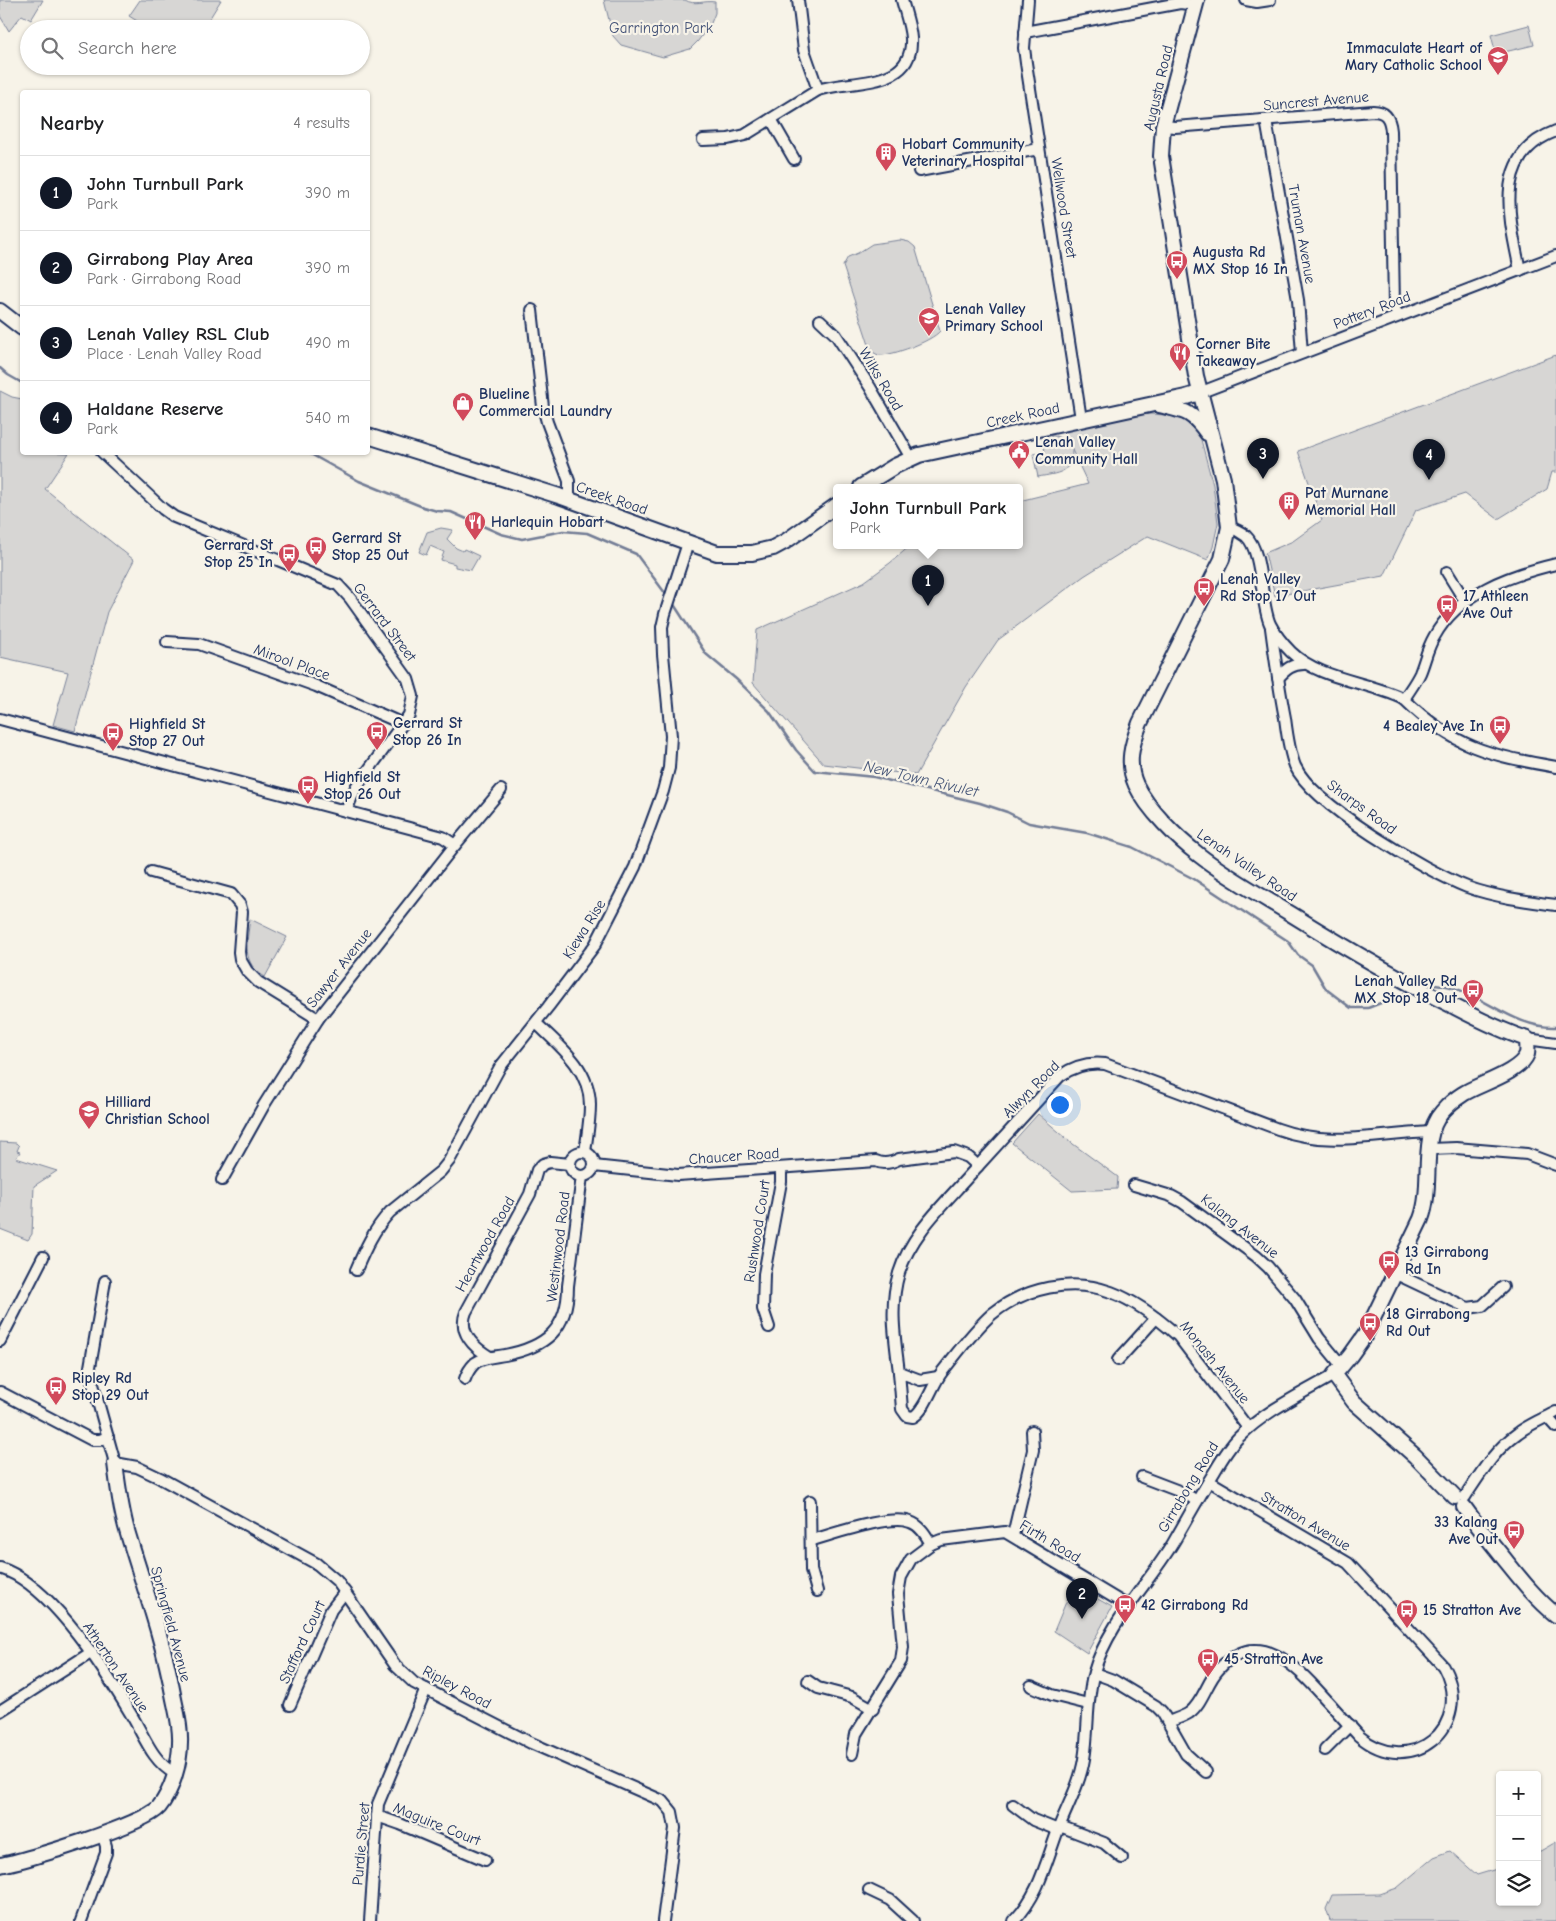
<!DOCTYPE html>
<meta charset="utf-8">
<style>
body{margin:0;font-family:"Comic Neue",sans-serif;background:#f6f6f6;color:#202124}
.controls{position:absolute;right:15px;bottom:15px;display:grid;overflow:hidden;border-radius:5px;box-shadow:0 1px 4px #0004}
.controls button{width:45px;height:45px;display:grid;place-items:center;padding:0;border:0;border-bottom:1px solid #e0e0e0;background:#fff;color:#202124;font:25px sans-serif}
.you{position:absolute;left:1059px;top:1104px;width:18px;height:18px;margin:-12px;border:4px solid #fff;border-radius:50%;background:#1a73e8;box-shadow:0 0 0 8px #1a73e833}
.badge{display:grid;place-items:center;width:32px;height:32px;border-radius:50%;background:#111827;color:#fff;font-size:16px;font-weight:700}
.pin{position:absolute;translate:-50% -41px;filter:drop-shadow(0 1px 2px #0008)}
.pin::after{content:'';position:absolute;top:26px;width:18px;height:15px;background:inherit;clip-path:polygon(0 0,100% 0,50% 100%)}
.popup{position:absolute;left:833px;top:484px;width:190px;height:65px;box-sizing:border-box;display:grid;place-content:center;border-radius:5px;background:#fff;filter:drop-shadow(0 1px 4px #0005);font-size:16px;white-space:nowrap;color:#757577}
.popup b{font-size:19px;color:#202124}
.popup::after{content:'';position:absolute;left:50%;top:100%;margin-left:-10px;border:10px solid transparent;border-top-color:#fff}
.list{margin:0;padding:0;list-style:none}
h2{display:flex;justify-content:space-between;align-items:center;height:65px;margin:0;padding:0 20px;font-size:21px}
h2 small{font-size:16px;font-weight:400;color:#757577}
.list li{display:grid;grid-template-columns:32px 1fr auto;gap:15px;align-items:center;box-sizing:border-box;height:75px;padding:0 20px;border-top:1px solid #e0e0e0}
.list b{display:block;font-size:19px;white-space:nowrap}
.list p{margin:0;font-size:16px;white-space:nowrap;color:#757577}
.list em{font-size:16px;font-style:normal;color:#757577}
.icon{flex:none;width:28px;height:28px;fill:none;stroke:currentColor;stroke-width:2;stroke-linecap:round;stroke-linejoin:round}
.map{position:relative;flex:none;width:1556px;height:1921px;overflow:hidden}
.search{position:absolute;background:#fff;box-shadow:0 1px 4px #0004;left:20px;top:20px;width:350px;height:55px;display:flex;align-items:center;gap:12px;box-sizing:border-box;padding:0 18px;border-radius:28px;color:#757577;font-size:19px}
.panel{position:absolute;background:#fff;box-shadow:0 1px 4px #0004;left:20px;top:90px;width:350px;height:365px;border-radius:5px}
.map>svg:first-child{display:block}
</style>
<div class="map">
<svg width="1556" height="1921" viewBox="0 0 1556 1921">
<rect width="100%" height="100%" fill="#f7f3e8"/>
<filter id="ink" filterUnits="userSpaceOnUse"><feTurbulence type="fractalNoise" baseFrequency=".02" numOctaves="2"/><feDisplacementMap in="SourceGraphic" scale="10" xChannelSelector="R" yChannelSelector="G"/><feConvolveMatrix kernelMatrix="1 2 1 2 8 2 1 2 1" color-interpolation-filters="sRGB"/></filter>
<g filter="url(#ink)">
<!-- green -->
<g fill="#d7d6d4" stroke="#798299">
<path d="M0 0H43L31 20 22 15 9 31 0 16Z"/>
<path d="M140 0H221L203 29H150L129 16Z"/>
<path d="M604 0H685C695 6 704 0 715 2V13L711 23 698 41 690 49 663 57 621 45 613 36Z"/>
<path d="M1529 25 1534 45 1496 54 1491 35Z"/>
<path d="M900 240 909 242 915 247 940 331C932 341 892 356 879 355 875 354 872 352 870 348L843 266 848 257 858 253 872 244Z"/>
<path d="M1556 355V472H1552L1547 489 1498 519 1465 494 1416 510 1384 576 1275 596 1265 553 1293 541 1322 520 1298 451Z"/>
<path d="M0 391 12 397 22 399V452L69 453 45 489 134 560 107 612 75 731 53 725 68 672 0 657Z"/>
<path d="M1151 414 1180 416 1200 436 1213 485 1218 523 1213 547 1208 560 1148 536 1084 576 998 640 966 687 916 775 824 764 753 683 757 630 864 582 890 563 911 545H1019V501L1088 484 1072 450C1072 474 1058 473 1038 477L1033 454 1045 452 1042 437C1058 434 1062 437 1072 449L1064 431 1135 415Z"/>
<path d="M441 528 453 530 447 539 456 548 463 551 464 549 479 556 471 570 455 567V564L441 560 444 552 430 546 426 555 419 552 427 532Z"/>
<path d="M250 919 287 937 265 977C241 963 247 943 250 919Z"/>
<path d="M1038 1114 1073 1144 1118 1177 1117 1189 1072 1191 1012 1143Z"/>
<path d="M0 1142 16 1143 19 1146 17 1151 20 1152 16 1158 57 1171 34 1186 32 1234 28 1240 0 1229Z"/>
<path d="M1073 1585 1112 1607 1087 1653 1054 1631Z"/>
<path d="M1556 1842V1921H1330L1326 1909 1332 1895 1380 1894 1397 1888 1434 1857 1450 1851 1477 1875 1500 1868V1902H1537V1853Z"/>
</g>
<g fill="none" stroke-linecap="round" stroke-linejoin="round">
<!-- stream -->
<g stroke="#727c95" stroke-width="2.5">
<path d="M0 368 8 375 22 383"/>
<path d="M307 452 359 481 423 507 437 511 451 512 501 534 522 539 563 531 587 533 636 554 668 597"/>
<path d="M673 603 706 654 736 679 769 711 796 750 815 771 874 777 980 803 1007 812 1029 823 1087 833 1132 847 1194 879 1288 941 1298 955 1312 965 1326 989 1351 1008H1368L1411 991"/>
<path d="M1435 984C1479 988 1511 1029 1556 1027"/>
</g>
<!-- street casing -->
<g stroke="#1b2f5e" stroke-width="14">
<g id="street">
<path d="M798 0 804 50 818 90"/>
<path d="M1028 0 1024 48 1026 63 1081 419"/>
<path d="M1246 0 1257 2 1270 0"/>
<path d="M1025 32 1180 3 1196 5"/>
<path d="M771 119 794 159"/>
<path d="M1266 120 1298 300 1302 353"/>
<path d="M1163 126 1175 127 1373 111C1386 111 1390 119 1391 131L1394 306 1398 316"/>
<path d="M703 140 728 139 745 135 818 90C850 79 914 90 911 38 910 25 905 12 902 0"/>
<path d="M919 171 1039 149"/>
<path d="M1520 270C1509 217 1492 155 1556 131"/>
<path d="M532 310 543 407 547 422 569 481V500"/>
<path d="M820 320 836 335 870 387 911 458"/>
<path d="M1199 393 1556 256"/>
<path d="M102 452 163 509 174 517 338 585 350 598 408 679 413 696 409 715 356 787 346 811"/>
<path d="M1229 527C1235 529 1241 532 1246 536 1263 552 1260 602 1270 624 1275 634 1284 645 1291 652 1320 680 1368 681 1404 699 1409 691 1416 682 1420 673 1425 661 1427 649 1434 637 1458 593 1510 575 1556 564"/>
<path d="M1447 572 1465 601"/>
<path d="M1271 628C1275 658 1279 688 1285 718 1287 734 1289 751 1295 766 1313 805 1426 871 1467 887 1495 897 1526 901 1556 905"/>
<path d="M167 642 199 644 316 686 403 724"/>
<path d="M1278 678C1286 669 1292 664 1304 664"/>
<path d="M1404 699C1454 748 1489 755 1556 767"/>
<path d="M0 719 443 837 455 845"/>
<path d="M151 872 231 894 240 905 242 912 239 952 240 959 247 971 258 982 318 1019"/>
<path d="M536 1023C560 1046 590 1069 590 1105 590 1121 587 1137 585 1152"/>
<path d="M1527 1039 1556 1043"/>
<path d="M1430 1149 1456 1148 1527 1154 1556 1165"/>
<circle cx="582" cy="1164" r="12"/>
<path d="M594 1166 678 1175 876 1161C884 1165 891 1163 899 1159L954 1152 968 1157 978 1166"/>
<path d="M222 1180 264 1105 318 1019 455 845 501 790"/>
<path d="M1134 1185 1171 1196 1182 1202 1256 1256 1268 1267 1295 1299 1319 1338 1342 1366"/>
<path d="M356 1270C365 1249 374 1229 390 1212L441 1171 449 1161 500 1067 548 1007 595 945 635 867 663 791 669 768 671 736 663 654 662 627 665 614 688 543"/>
<path d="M1394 1273 1468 1308 1482 1306 1503 1287"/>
<path d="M105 1281 90 1367 91 1377 115 1463 137 1467 160 1478 317 1564 337 1581 395 1665 414 1683 531 1743 663 1801 672 1812 675 1828 663 1921"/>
<path d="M769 1327 763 1309 764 1274 781 1182V1168"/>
<path d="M0 1341 43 1257"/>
<path d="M490 1357C473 1347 458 1332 466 1312L530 1194 537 1170 543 1164 550 1162 570 1164"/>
<path d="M1118 1360 1156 1318"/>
<path d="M899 1372 902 1409 907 1416 913 1417C925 1411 933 1383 942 1372 958 1352 973 1331 992 1314 1024 1288 1072 1277 1111 1292 1135 1301 1159 1319 1178 1336L1248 1428"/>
<path d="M938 1377 920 1380 899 1372C895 1339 889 1306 899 1273 911 1235 941 1207 967 1178 998 1144 1029 1110 1060 1076 1074 1066 1088 1062 1105 1064L1278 1129C1330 1148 1378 1134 1431 1132"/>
<path d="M465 1379C467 1373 470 1368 475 1363 483 1357 495 1357 505 1355 546 1347 568 1329 568 1286L582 1176"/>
<path d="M0 1392 92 1440H100L108 1437"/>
<path d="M1547 1417 1556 1427"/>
<path d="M1142 1477 1184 1493 1197 1501"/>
<path d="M1465 1497C1480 1474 1495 1449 1518 1433 1530 1424 1543 1419 1556 1412"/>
<path d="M810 1501 811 1570 817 1591"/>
<path d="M1013 1535 1033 1450 1032 1431"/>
<path d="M812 1540C834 1534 890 1514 910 1522 920 1525 926 1535 931 1544L941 1540 1005 1532 1128 1606"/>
<path d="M0 1568C51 1584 106 1672 132 1716 144 1736 153 1762 174 1773"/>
<path d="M1094 1673 1113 1680 1156 1706 1162 1712 1186 1754 1206 1772"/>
<path d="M808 1681 818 1688 852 1697 873 1709"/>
<path d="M1031 1686 1052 1695 1088 1704"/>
<path d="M290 1705 331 1610 345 1592"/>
<path d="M0 1711 92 1652"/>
<path d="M1168 1722C1175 1719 1183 1717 1189 1713 1203 1703 1207 1681 1219 1669 1258 1626 1295 1665 1323 1696 1335 1709 1347 1723 1359 1736 1410 1780 1476 1727 1443 1666L1348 1563 1209 1481"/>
<path d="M1325 1750 1350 1725"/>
<path d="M852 1754 856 1734 901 1661 903 1647 898 1594 901 1577 911 1559 931 1544"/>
<path d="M1013 1805 1033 1820 1058 1830"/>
<path d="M377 1816 400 1824 485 1860"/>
<path d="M1060 1826 1104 1843 1122 1858"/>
<path d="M869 1890 890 1900 913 1921"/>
<path d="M81 1921 106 1853V1846L102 1833"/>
<path d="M370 1921 378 1804 426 1689"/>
<path d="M1014 1921C1039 1895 1046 1862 1058 1830 1067 1806 1080 1784 1084 1759 1089 1730 1086 1700 1094 1672 1108 1623 1147 1586 1173 1543 1187 1519 1200 1495 1215 1471 1222 1459 1229 1447 1239 1437 1265 1411 1301 1394 1334 1375"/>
</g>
</g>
<!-- secondary casing -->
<g stroke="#1b2f5e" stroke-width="18">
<g id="secondary">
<path d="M1197 0 1163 126 1161 156 1196 376 1223 479 1229 527 1222 559 1140 723C1132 744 1126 763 1136 785 1148 810 1177 838 1199 855 1227 877 1260 895 1291 914 1344 947 1398 979 1455 1007 1478 1019 1502 1031 1527 1039 1527 1044 1528 1050 1527 1054 1520 1073 1478 1084 1463 1094 1455 1099 1448 1105 1442 1112 1419 1138 1434 1186 1421 1219L1365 1335 1350 1356 1334 1375 1354 1402 1415 1456 1455 1497"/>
<path d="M0 311 22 328"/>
<path d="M1159 405C1184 411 1191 410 1207 433"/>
<path d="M368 436 559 496 717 553H752L773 548 786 541 837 505"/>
<path d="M861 487 895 466 919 455 1186 397 1199 393"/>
<path d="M1464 1507C1476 1524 1489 1540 1502 1556 1519 1577 1535 1598 1556 1615"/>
<path d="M0 1865C26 1861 145 1824 159 1807 172 1791 180 1763 180 1743 181 1726 176 1710 173 1694 163 1639 144 1587 128 1534 121 1511 118 1487 115 1463"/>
</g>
</g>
<!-- street -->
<use href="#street" stroke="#f7f3e8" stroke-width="10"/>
<!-- secondary -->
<use href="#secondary" stroke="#f7f3e8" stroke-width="14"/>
</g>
</g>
<!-- icons -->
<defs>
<g id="school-pin" transform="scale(1.125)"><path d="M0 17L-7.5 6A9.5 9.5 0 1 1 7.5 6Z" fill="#d1495b" stroke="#f7f3e8"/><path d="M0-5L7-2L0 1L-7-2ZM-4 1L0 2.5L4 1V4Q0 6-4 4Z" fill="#fff"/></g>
<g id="building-pin" transform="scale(1.125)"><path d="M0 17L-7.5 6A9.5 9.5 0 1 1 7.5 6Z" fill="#d1495b" stroke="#f7f3e8"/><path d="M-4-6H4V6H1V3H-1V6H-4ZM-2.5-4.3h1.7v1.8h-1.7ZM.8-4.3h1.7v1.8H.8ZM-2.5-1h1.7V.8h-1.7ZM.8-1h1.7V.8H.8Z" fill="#fff"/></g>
<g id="bus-pin" transform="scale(1.125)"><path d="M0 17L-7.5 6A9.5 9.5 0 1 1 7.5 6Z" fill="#d1495b" stroke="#f7f3e8"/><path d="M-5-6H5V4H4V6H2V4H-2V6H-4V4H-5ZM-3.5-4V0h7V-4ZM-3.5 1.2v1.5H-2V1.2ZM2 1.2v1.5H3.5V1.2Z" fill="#fff"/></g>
<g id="restaurant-pin" transform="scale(1.125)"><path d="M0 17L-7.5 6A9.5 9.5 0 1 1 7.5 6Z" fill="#d1495b" stroke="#f7f3e8"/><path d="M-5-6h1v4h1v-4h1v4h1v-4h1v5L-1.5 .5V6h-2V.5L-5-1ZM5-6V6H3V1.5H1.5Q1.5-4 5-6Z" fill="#fff"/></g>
<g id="shop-pin" transform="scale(1.125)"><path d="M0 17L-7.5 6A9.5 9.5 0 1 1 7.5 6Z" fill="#d1495b" stroke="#f7f3e8"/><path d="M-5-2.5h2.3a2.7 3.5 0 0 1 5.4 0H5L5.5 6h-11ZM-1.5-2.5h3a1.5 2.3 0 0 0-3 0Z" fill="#fff"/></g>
<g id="civic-pin" transform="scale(1.125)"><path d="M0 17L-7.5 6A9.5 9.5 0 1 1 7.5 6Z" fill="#d1495b" stroke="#f7f3e8"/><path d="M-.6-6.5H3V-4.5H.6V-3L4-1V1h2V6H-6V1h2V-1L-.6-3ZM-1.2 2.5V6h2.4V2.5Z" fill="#fff"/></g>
</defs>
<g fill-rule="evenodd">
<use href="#school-pin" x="1498" y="57"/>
<use href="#building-pin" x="886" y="153"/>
<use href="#bus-pin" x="1177" y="261"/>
<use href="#school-pin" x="929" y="318"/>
<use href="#restaurant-pin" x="1180" y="353"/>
<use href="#shop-pin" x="463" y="403"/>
<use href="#civic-pin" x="1019" y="451"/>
<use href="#building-pin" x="1289" y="502"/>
<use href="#restaurant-pin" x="475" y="522"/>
<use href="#bus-pin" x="316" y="547"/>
<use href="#bus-pin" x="289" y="554"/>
<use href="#bus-pin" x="1204" y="588"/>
<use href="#bus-pin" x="1447" y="605"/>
<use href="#bus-pin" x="1500" y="726"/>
<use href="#bus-pin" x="377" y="732"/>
<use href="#bus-pin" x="113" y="733"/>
<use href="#bus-pin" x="308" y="786"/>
<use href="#bus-pin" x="1473" y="990"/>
<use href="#school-pin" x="89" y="1111"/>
<use href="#bus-pin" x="1389" y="1261"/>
<use href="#bus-pin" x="1370" y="1323"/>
<use href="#bus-pin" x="56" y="1387"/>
<use href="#bus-pin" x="1514" y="1531"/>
<use href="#bus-pin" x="1125" y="1605"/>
<use href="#bus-pin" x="1407" y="1610"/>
<use href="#bus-pin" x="1208" y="1659"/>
</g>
<g text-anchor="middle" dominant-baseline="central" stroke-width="4.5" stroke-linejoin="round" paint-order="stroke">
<!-- park labels -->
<g font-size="15" fill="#415076" stroke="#f7f3e8">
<text x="661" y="28">Garrington Park</text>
</g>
<!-- poi labels -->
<g font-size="15" font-weight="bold" fill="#1b2f5e" stroke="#f7f3e8" text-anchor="start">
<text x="1482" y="48" text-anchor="end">Immaculate Heart of<tspan x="1482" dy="17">Mary Catholic School</tspan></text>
<text x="902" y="144">Hobart Community<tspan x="902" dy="17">Veterinary Hospital</tspan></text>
<text x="1193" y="252">Augusta Rd<tspan x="1193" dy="17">MX Stop 16 In</tspan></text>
<text x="945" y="309">Lenah Valley<tspan x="945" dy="17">Primary School</tspan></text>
<text x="1196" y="344">Corner Bite<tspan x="1196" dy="17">Takeaway</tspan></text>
<text x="479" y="394">Blueline<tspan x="479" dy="17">Commercial Laundry</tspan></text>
<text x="1035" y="442">Lenah Valley<tspan x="1035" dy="17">Community Hall</tspan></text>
<text x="1305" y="493">Pat Murnane<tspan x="1305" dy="17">Memorial Hall</tspan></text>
<text x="491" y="522">Harlequin Hobart</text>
<text x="332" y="538">Gerrard St<tspan x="332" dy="17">Stop 25 Out</tspan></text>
<text x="273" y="545" text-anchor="end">Gerrard St<tspan x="273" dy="17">Stop 25 In</tspan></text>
<text x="1220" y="579">Lenah Valley<tspan x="1220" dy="17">Rd Stop 17 Out</tspan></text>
<text x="1463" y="596">17 Athleen<tspan x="1463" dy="17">Ave Out</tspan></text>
<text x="393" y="723">Gerrard St<tspan x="393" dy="17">Stop 26 In</tspan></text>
<text x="129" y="724">Highfield St<tspan x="129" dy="17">Stop 27 Out</tspan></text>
<text x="1484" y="726" text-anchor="end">4 Bealey Ave In</text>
<text x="324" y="777">Highfield St<tspan x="324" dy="17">Stop 26 Out</tspan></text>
<text x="1457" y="981" text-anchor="end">Lenah Valley Rd<tspan x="1457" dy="17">MX Stop 18 Out</tspan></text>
<text x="105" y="1102">Hilliard<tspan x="105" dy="17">Christian School</tspan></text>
<text x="1405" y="1252">13 Girrabong<tspan x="1405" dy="17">Rd In</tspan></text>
<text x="1386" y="1314">18 Girrabong<tspan x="1386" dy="17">Rd Out</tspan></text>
<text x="72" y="1378">Ripley Rd<tspan x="72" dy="17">Stop 29 Out</tspan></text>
<text x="1498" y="1522" text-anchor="end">33 Kalang<tspan x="1498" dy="17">Ave Out</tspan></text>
<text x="1141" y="1605">42 Girrabong Rd</text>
<text x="1423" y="1610">15 Stratton Ave</text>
<text x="1224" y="1659">45 Stratton Ave</text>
</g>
<!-- street labels -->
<g font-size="15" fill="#1b2f5e" stroke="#f7f3e8">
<text transform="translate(1158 88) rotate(-77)">Augusta Road</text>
<text transform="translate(1316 101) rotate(-5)">Suncrest Avenue</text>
<text transform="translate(1064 208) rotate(81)">Wellwood Street</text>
<text transform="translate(1302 234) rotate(80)">Truman Avenue</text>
<text transform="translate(1372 310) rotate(-21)">Pottery Road</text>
<text transform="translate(881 379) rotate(59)">Wilks Road</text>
<text transform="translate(1023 415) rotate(-12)">Creek Road</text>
<text transform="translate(612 498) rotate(19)">Creek Road</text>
<text transform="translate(385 622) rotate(53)">Gerrard Street</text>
<text transform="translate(292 662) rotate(20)">Mirool Place</text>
<text transform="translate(1362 807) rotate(36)">Sharps Road</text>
<text transform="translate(1247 865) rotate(34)">Lenah Valley Road</text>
<text transform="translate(584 929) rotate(-58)">Kiewa Rise</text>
<text transform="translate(339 968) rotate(-52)">Sawyer Avenue</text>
<text transform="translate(1031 1089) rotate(-45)">Alwyn Road</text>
<text transform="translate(734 1156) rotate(-4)">Chaucer Road</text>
<text transform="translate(1240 1226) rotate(38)">Kalang Avenue</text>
<text transform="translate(757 1231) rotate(-81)">Rushwood Court</text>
<text transform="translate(485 1244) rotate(-61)">Heartwood Road</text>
<text transform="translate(558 1247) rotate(-83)">Westinwood Road</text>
<text transform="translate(1215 1362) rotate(51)">Monash Avenue</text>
<text transform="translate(1188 1487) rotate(-59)">Girrabong Road</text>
<text transform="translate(1306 1521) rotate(31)">Stratton Avenue</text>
<text transform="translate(1050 1541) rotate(31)">Firth Road</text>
<text transform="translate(171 1624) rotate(75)">Springfield Avenue</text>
<text transform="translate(302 1642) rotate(-65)">Stafford Court</text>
<text transform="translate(116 1667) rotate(56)">Atherton Avenue</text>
<text transform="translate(457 1687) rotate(28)">Ripley Road</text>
<text transform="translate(437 1824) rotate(22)">Maguire Court</text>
<text transform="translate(361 1844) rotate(-85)">Purdie Street</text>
</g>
<!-- water labels -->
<g font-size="16" font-style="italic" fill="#465679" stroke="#f7f3e8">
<text transform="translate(921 779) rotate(13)">New Town Rivulet</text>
</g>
</g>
</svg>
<div class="controls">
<button>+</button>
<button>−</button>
<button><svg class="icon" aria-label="layers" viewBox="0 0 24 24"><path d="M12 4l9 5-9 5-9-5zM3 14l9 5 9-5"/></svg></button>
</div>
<div class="you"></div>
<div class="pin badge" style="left:928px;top:606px">1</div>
<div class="popup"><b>John Turnbull Park</b>Park</div>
<div class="pin badge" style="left:1082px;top:1619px">2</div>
<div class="pin badge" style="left:1263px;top:479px">3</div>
<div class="pin badge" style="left:1429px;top:480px">4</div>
<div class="search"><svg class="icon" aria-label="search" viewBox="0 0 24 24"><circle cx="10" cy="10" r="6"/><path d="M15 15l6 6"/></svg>Search here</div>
<section class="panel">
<h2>Nearby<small>4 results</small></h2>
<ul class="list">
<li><span class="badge">1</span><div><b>John Turnbull Park</b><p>Park</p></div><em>390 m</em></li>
<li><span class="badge">2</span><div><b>Girrabong Play Area</b><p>Park · Girrabong Road</p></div><em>390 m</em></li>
<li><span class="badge">3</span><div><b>Lenah Valley RSL Club</b><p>Place · Lenah Valley Road</p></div><em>490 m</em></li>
<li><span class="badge">4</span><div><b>Haldane Reserve</b><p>Park</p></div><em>540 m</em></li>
</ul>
</section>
</div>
